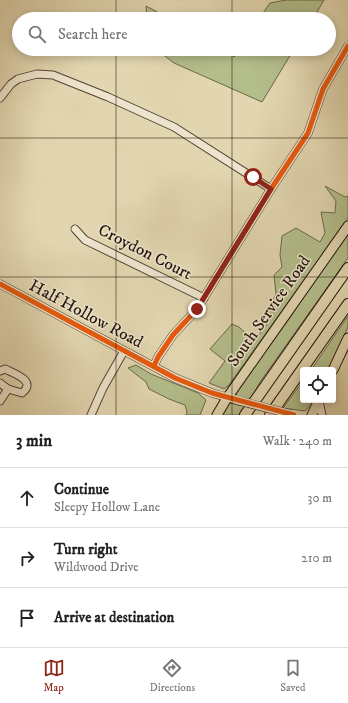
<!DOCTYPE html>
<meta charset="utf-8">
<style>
body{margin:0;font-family:"IM FELL DW Pica",serif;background:#f2f2f2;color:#222}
.controls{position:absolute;right:12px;bottom:12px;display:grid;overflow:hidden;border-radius:4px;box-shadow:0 2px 10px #0003}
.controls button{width:36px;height:36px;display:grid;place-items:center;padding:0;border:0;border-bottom:1px solid #e0e0e0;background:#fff;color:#222;font:20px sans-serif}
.stop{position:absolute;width:12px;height:12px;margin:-9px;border:3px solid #8f2418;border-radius:50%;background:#fff}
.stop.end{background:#8f2418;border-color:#fff;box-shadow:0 1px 4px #0008}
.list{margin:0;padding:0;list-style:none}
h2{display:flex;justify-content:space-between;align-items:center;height:52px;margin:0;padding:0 16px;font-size:17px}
h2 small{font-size:13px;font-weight:400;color:#767676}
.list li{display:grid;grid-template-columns:26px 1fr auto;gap:12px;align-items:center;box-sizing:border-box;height:60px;padding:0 16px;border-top:1px solid #e0e0e0}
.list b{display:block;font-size:15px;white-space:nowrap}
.list p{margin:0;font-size:13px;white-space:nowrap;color:#767676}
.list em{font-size:13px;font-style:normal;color:#767676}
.icon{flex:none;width:22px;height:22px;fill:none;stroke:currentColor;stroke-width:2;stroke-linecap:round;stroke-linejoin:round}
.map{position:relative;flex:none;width:348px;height:415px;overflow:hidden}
.search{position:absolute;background:#fff;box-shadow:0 2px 10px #0003;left:12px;right:12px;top:12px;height:44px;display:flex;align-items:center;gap:10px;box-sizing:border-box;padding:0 14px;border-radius:22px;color:#767676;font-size:15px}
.sheet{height:232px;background:#fff}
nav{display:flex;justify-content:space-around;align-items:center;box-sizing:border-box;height:56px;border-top:1px solid #e0e0e0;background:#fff;font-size:11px;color:#767676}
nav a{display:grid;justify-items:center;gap:2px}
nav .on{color:#8f2418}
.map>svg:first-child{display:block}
</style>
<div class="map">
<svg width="348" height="415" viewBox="0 0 348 415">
<rect width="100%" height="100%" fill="#e2d6b0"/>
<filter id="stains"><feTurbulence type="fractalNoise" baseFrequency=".005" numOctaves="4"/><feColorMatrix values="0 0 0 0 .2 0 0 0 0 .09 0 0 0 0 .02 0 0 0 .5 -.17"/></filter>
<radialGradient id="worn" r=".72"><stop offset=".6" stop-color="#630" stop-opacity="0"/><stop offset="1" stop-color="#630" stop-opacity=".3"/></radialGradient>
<!-- green -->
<g fill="#b3be8b" stroke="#6b684a">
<path d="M286 0H324L313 19H259L270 3Z"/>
<path d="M146 6 170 19H147Z"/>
<path d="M156 49H226L234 57 239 49H294L262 102 174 63Z"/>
<path d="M325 186 345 197 348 196V218L229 385 224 389 209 383 225 361 210 349 232 324 239 327 251 338 258 336 267 324 269 308 276 294 274 275 282 267 280 255 282 236 296 228 320 242 325 233 321 212 335 213 336 201Z"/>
<path d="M348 232V258L260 382 251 399 238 397 236 395 237 391 289 319Z"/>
<path d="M348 316V327L329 370H311Z"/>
<path d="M136 365 151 374 198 393 206 400 200 415H186L187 412 185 405 169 399 149 389 146 382 128 368Z"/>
<path d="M303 381V400H315L305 411 283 408Z"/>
<path d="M229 403 247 406 239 415H220Z"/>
</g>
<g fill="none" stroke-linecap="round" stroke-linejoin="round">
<!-- minor casing -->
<g stroke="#534334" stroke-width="9">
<g id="minor">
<path d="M0 98 11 84 18 79 37 74 53 75 108 97 174 127 271 189"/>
<path d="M75 229 85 240 204 298"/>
<path d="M0 284 175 378 212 393 239 401"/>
<path d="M154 366 158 357 173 335 197 309 271 189 308 133 323 89 348 46"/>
<path d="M0 371 5 369C15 374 37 381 22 393L8 389 0 383"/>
<path d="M0 401 8 389"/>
<path d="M319 401 322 415"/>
<path d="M91 415 103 388 124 351"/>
</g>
</g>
<!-- major casing -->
<g stroke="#23120a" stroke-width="11">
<g id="major">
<path d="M333 370 348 338"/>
<path d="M217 415 227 398 348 226"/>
<path d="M312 415 319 400"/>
</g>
</g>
<!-- highway casing -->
<g stroke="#23120a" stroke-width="12">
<g id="highway">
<path d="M245 415 348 268"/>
<path d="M270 415 348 304"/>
</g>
</g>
<!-- minor -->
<use href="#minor" stroke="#ece4cc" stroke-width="7"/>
<!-- major -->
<use href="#major" stroke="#e2d6b0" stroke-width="9"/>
<!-- highway -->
<use href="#highway" stroke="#e2d6b0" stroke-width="10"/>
<!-- minor-bridge casing -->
<g stroke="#534334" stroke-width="9" stroke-linecap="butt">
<path id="minor-bridge" d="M239 401 291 414"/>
</g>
<!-- minor-bridge -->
<use href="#minor-bridge" stroke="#ece4cc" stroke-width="7"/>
<!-- cycleway casing -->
<g stroke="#ece4cc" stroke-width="8">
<g id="cycleway">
<path d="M0 284 175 378 212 393 294 415"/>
<path d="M154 366 158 357 173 335 197 309 271 189 308 133 323 89 348 46"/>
</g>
</g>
<!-- cycleway -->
<use href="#cycleway" stroke="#e8590c" stroke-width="5"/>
</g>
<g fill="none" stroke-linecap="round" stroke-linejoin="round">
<!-- route -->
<path stroke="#8f2418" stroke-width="5" d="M197 309 271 189 253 177"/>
</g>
<!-- grid -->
<path fill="none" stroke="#23120a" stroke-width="1" stroke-opacity="0.55" d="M116 0V19M232 0V19M116 49V415M232 49V415M0 138H348M0 277H348"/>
<g text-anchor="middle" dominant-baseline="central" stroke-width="3" stroke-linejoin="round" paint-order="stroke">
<!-- street labels -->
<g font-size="17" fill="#23120a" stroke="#ece4cc">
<text transform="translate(145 252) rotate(27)">Croydon Court</text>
<text transform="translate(269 311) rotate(-55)">South Service Road</text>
<text transform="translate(86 314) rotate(28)">Half Hollow Road</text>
</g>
</g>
<rect width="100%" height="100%" filter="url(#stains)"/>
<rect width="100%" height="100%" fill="url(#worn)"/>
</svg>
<div class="controls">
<button><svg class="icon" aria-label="locate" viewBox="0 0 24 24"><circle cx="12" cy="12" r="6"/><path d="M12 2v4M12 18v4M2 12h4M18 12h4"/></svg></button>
</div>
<div class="stop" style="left:253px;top:177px"></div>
<div class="stop end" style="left:197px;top:309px"></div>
<div class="search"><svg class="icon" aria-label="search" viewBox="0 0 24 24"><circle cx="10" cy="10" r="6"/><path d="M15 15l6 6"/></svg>Search here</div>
</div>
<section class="sheet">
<h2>3 min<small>Walk · 240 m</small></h2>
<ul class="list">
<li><svg class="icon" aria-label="ahead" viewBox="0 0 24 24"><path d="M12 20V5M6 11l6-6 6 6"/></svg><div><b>Continue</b><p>Sleepy Hollow Lane</p></div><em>30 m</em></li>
<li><svg class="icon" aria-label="right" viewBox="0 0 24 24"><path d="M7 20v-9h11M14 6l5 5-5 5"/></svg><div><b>Turn right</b><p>Wildwood Drive</p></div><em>210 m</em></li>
<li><svg class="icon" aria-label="arrive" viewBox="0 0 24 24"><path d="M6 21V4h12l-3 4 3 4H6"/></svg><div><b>Arrive at destination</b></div></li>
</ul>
</section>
<nav>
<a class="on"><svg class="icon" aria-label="map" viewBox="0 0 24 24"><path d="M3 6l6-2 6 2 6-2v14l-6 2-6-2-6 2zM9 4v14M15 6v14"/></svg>Map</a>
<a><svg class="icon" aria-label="directions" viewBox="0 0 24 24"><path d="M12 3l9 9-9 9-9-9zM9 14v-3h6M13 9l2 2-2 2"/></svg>Directions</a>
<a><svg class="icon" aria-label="saved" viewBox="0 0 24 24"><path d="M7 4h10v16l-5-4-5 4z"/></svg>Saved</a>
</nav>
